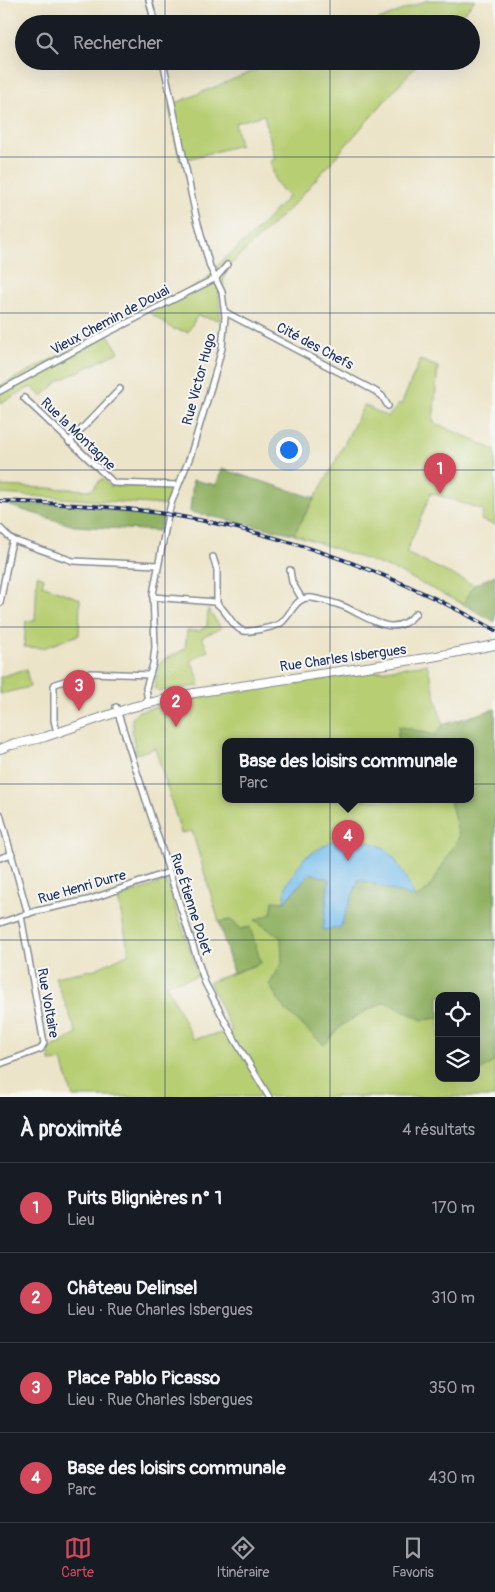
<!DOCTYPE html>
<html lang="fr">
<meta charset="utf-8">
<style>
body{margin:0;font-family:Pangolin,sans-serif;background:#242831;color:#f1f3f6}
.controls{position:absolute;right:15px;bottom:15px;display:grid;overflow:hidden;border-radius:10px;box-shadow:0 5px 20px #0002}
.controls button{width:45px;height:45px;display:grid;place-items:center;padding:0;border:0;border-bottom:1px solid #363941;background:#171b24;color:#f1f3f6;font:25px sans-serif}
.you{position:absolute;left:288px;top:449px;width:18px;height:18px;margin:-12px;border:4px solid #fff;border-radius:50%;background:#1a73e8;box-shadow:0 0 0 8px #1a73e833}
.badge{display:grid;place-items:center;width:32px;height:32px;border-radius:50%;background:#d1495b;color:#fff;font-size:16px;font-weight:700}
.pin{position:absolute;translate:-50% -41px;filter:drop-shadow(0 1px 2px #0008)}
.pin::after{content:'';position:absolute;top:26px;width:18px;height:15px;background:inherit;clip-path:polygon(0 0,100% 0,50% 100%)}
.popup{position:absolute;left:222px;top:738px;width:252px;height:65px;box-sizing:border-box;display:grid;place-content:center;border-radius:10px;background:#171b24;filter:drop-shadow(0 1px 4px #0005);font-size:16px;white-space:nowrap;color:#9ea1a6}
.popup b{font-size:19px;color:#f1f3f6}
.popup::after{content:'';position:absolute;left:50%;top:100%;margin-left:-10px;border:10px solid transparent;border-top-color:#171b24}
.list{margin:0;padding:0;list-style:none}
h2{display:flex;justify-content:space-between;align-items:center;height:65px;margin:0;padding:0 20px;font-size:21px}
h2 small{font-size:16px;font-weight:400;color:#9ea1a6}
.list li{display:grid;grid-template-columns:32px 1fr auto;gap:15px;align-items:center;box-sizing:border-box;height:90px;padding:0 20px;border-top:1px solid #363941}
.list b{display:block;font-size:19px;white-space:nowrap}
.list p{margin:0;font-size:16px;white-space:nowrap;color:#9ea1a6}
.list em{font-size:16px;font-style:normal;color:#9ea1a6}
.icon{flex:none;width:28px;height:28px;fill:none;stroke:currentColor;stroke-width:2;stroke-linecap:round;stroke-linejoin:round}
.map{position:relative;flex:none;width:495px;height:1097px;overflow:hidden}
.search{position:absolute;background:#171b24;box-shadow:0 5px 20px #0002;left:15px;right:15px;top:15px;height:55px;display:flex;align-items:center;gap:12px;box-sizing:border-box;padding:0 18px;border-radius:28px;color:#9ea1a6;font-size:19px}
.sheet{height:425px;background:#171b24}
nav{display:flex;justify-content:space-around;align-items:center;box-sizing:border-box;height:70px;border-top:1px solid #363941;background:#171b24;font-size:14px;color:#9ea1a6}
nav a{display:grid;justify-items:center;gap:2px}
nav .on{color:#d1495b}
.map>svg:first-child{display:block}
</style>
<div class="map">
<svg width="495" height="1097" viewBox="0 0 495 1097">
<rect width="100%" height="100%" fill="#f6f6f2"/>
<filter id="ink" filterUnits="userSpaceOnUse"><feTurbulence type="fractalNoise" baseFrequency=".02" numOctaves="2"/><feDisplacementMap in="SourceGraphic" scale="10" xChannelSelector="R" yChannelSelector="G"/><feConvolveMatrix kernelMatrix="1 2 1 2 8 2 1 2 1" color-interpolation-filters="sRGB"/></filter>
<filter id="wash" filterUnits="userSpaceOnUse"><feTurbulence type="fractalNoise" baseFrequency=".0096" numOctaves="4" result="noise"/><feDisplacementMap in="SourceGraphic" scale="20" xChannelSelector="R" yChannelSelector="G"/><feGaussianBlur stdDeviation="1.12" result="paint"/><feColorMatrix in="noise" values="0 0 0 0 0 0 0 0 0 0 0 0 0 0 0 0 0 1.4 0 .05"/><feComposite in="paint" operator="in"/></filter>
<g filter="url(#wash)">
<rect width="100%" height="100%" fill="#ece4c8"/>
<!-- green -->
<g fill="#b7ce72" stroke="#697e68" fill-rule="evenodd">
<path d="M427 0H475L454 24H369Z"/>
<path d="M277 61H420L295 203 228 267 219 297 220 320 197 316 188 332 173 329 146 310 205 281 221 262 251 236 288 197 276 182 270 161 275 159 264 115 235 123 240 145 180 161 169 106Z"/>
<path d="M106 331 119 352 59 381 42 396 31 387 0 403V386Z"/>
<path d="M420 360 438 367 433 422 495 450V525L481 520 483 510 431 493 406 553 474 585 463 604 395 570 294 534 332 468 364 405 388 417 399 404 401 405Z"/>
<path d="M102 478 110 486H164L172 489 165 505 0 494V486L92 490Z"/>
<path d="M37 575 44 578 42 585 80 599 79 635 43 648 24 647 26 621H35Z"/>
<path d="M208 609 221 628 202 637 208 651 191 660 199 680V686L159 691 154 688 161 661 185 649 187 631H199L207 626Z"/>
<path d="M427 664 443 725 495 709V1097H73L62 1061 50 1062 49 1049 77 1034 55 977 96 969 129 953 118 898 166 881 192 955 198 976 166 984 193 1039 232 1031 209 982 261 963 241 929 231 920 219 922 192 831 181 833 155 748 137 754 132 734V718L139 711 196 698ZM225 742H470V800H225ZM439 996H476V1078H439Z"/>
<path d="M26 669 30 687 0 694V677Z"/>
</g>
<!-- forest -->
<g fill="#91b164" stroke="#567061">
<path d="M222 469 315 498 294 534 190 512 193 480 216 485Z"/>
<path d="M10 504H64L163 516 159 531 74 526 10 506Z"/>
<path d="M495 575V622L463 604 474 585Z"/>
<path d="M495 709V1061L476 1074V996H439V1018L422 1020 385 1002 364 1012 342 1025 324 1045 285 1010 269 985 282 963 281 938 255 920 271 914 273 901 284 902 310 873 329 879 323 930 340 927 359 879 415 898 428 890 459 837 450 800H470V742H397L399 726 435 735 443 725Z"/>
<path d="M231 920 241 929 250 927 261 963 233 973 219 922Z"/>
</g>
<!-- water -->
<path fill="#75bded" stroke="#4876a6" d="M349 838C361 840 377 842 387 850 398 860 409 884 415 898L359 879 340 928 323 930 329 879 310 873 284 902 286 885 304 858 335 839Z"/>
</g>
<g filter="url(#ink)">
<g fill="none" stroke-linecap="round" stroke-linejoin="round">
<!-- street casing -->
<g stroke="#848a93" stroke-width="8">
<g id="street">
<path d="M149 0 155 24"/>
<path d="M225 312 375 391 382 396 388 406"/>
<path d="M0 391 105 334 216 278 227 265"/>
<path d="M24 398 114 483 178 485"/>
<path d="M69 442 120 389"/>
<path d="M0 528 8 536 13 540 73 561 158 565"/>
<path d="M213 557 217 570V603"/>
<path d="M290 570 292 582 302 599"/>
<path d="M153 597 214 602C226 607 232 629 244 631 251 632 275 627 281 623 292 614 295 596 312 598 323 600 335 603 345 607 369 618 395 640 416 613"/>
<path d="M0 603 10 550 13 540"/>
<path d="M148 703 146 688 153 664 155 647 153 594 168 515 172 501 190 457 215 374 222 348 225 317 222 292 210 267 196 216 163 61"/>
<path d="M116 707 205 983 235 1040 269 1097"/>
<path d="M57 733 54 720V686L55 684 90 673 150 675"/>
<path d="M0 814 28 914"/>
<path d="M0 858 12 854"/>
<path d="M0 923 36 911 88 900 169 872"/>
<path d="M0 1064 41 1049 44 1043 21 916"/>
</g>
</g>
<!-- secondary casing -->
<g stroke="#848a93" stroke-width="10">
<g id="secondary">
<path d="M12 745 45 737 132 707 194 693 426 658 495 645"/>
<path d="M0 749 15 743"/>
</g>
</g>
<!-- street -->
<use href="#street" stroke="#fff" stroke-width="5"/>
<!-- secondary -->
<use href="#secondary" stroke="#fff" stroke-width="8"/>
<!-- rail casing -->
<g stroke="#1b2f5e" stroke-width="4">
<path id="rail" d="M0 501C46 503 91 505 137 510 263 526 384 567 495 630"/>
</g>
<!-- rail -->
<use href="#rail" stroke="#f6f6f2" stroke-width="2" stroke-dasharray="5.5" stroke-linecap="butt"/>
</g>
</g>
<!-- grid -->
<path fill="none" stroke="#1b2f5e" stroke-width="1" stroke-opacity="0.55" d="M165 0V24M330 0V24M165 61V1097M330 61V1097M0 157H495M0 313H495M0 470H495M0 627H495M0 784H495M0 940H495"/>
<g text-anchor="middle" dominant-baseline="central" stroke-width="4" stroke-linejoin="round" paint-order="stroke">
<!-- street labels -->
<g font-size="14" fill="#1b2f5e" stroke="#f6f6f2">
<text transform="translate(110 320) rotate(-28)">Vieux Chemin de Douai</text>
<text transform="translate(315 346) rotate(28)">Cité des Chefs</text>
<text transform="translate(199 379) rotate(-75)">Rue Victor Hugo</text>
<text transform="translate(78 434) rotate(44)">Rue la Montagne</text>
<text transform="translate(343 658) rotate(-8)">Rue Charles Isbergues</text>
<text transform="translate(82 887) rotate(-16)">Rue Henri Durre</text>
<text transform="translate(191 904) rotate(72)">Rue Étienne Dolet</text>
<text transform="translate(48 1003) rotate(80)">Rue Voltaire</text>
</g>
</g>
</svg>
<div class="controls">
<button><svg class="icon" aria-label="locate" viewBox="0 0 24 24"><circle cx="12" cy="12" r="6"/><path d="M12 2v4M12 18v4M2 12h4M18 12h4"/></svg></button>
<button><svg class="icon" aria-label="layers" viewBox="0 0 24 24"><path d="M12 4l9 5-9 5-9-5zM3 14l9 5 9-5"/></svg></button>
</div>
<div class="you"></div>
<div class="pin badge" style="left:440px;top:494px">1</div>
<div class="pin badge" style="left:176px;top:727px">2</div>
<div class="pin badge" style="left:79px;top:711px">3</div>
<div class="pin badge" style="left:348px;top:861px">4</div>
<div class="popup"><b>Base des loisirs communale</b>Parc</div>
<div class="search"><svg class="icon" aria-label="search" viewBox="0 0 24 24"><circle cx="10" cy="10" r="6"/><path d="M15 15l6 6"/></svg>Rechercher</div>
</div>
<section class="sheet">
<h2>À proximité<small>4 résultats</small></h2>
<ul class="list">
<li><span class="badge">1</span><div><b>Puits Blignières n° 1</b><p>Lieu</p></div><em>170 m</em></li>
<li><span class="badge">2</span><div><b>Château Delinsel</b><p>Lieu · Rue Charles Isbergues</p></div><em>310 m</em></li>
<li><span class="badge">3</span><div><b>Place Pablo Picasso</b><p>Lieu · Rue Charles Isbergues</p></div><em>350 m</em></li>
<li><span class="badge">4</span><div><b>Base des loisirs communale</b><p>Parc</p></div><em>430 m</em></li>
</ul>
</section>
<nav>
<a class="on"><svg class="icon" aria-label="map" viewBox="0 0 24 24"><path d="M3 6l6-2 6 2 6-2v14l-6 2-6-2-6 2zM9 4v14M15 6v14"/></svg>Carte</a>
<a><svg class="icon" aria-label="directions" viewBox="0 0 24 24"><path d="M12 3l9 9-9 9-9-9zM9 14v-3h6M13 9l2 2-2 2"/></svg>Itinéraire</a>
<a><svg class="icon" aria-label="saved" viewBox="0 0 24 24"><path d="M7 4h10v16l-5-4-5 4z"/></svg>Favoris</a>
</nav>
